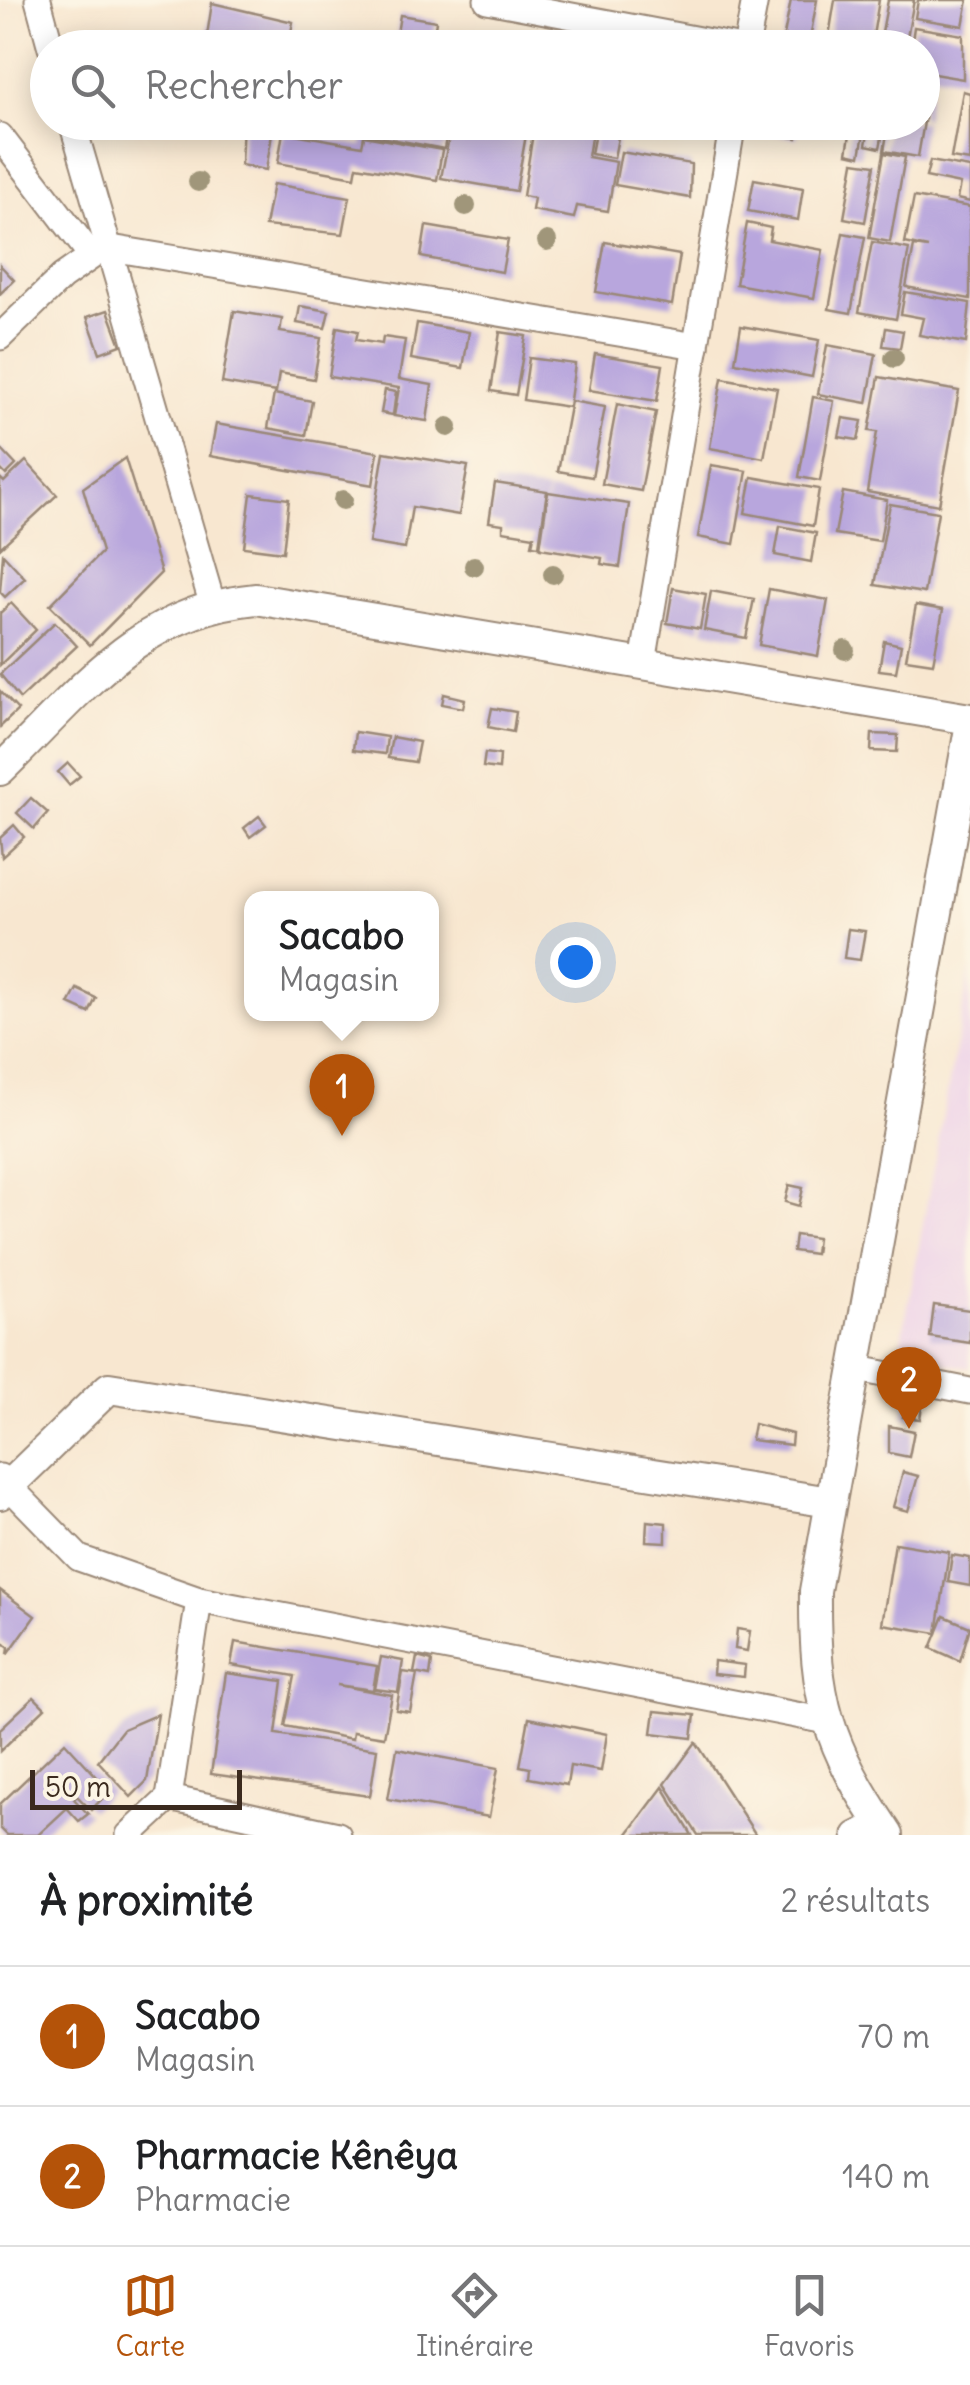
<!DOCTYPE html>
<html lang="fr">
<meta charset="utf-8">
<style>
body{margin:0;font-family:Delius,sans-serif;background:#f6f6f6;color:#202124}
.scale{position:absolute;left:30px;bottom:25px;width:212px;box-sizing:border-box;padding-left:10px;border:5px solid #3b2a1e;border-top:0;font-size:28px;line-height:35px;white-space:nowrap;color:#3b2a1e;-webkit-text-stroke:8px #fcf5e5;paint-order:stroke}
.you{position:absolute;left:575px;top:962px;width:35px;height:35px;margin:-25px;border:8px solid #fff;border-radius:50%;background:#1a73e8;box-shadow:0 0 0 15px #1a73e833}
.badge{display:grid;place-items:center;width:65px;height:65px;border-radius:50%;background:#b45309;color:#fff;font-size:32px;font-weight:700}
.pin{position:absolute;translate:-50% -82px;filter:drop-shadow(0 2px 5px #0008)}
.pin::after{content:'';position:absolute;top:52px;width:35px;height:30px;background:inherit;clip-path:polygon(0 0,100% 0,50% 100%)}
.popup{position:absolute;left:244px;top:891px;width:195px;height:130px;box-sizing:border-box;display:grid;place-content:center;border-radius:20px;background:#fff;filter:drop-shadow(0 2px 8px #0005);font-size:32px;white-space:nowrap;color:#757577}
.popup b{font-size:38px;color:#202124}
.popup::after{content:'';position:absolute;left:50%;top:100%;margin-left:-20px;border:20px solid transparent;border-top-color:#fff}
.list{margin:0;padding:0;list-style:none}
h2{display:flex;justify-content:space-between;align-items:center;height:130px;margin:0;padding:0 40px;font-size:42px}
h2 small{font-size:32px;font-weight:400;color:#757577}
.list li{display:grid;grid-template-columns:65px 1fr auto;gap:30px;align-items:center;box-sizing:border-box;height:140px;padding:0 40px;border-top:2px solid #e0e0e0}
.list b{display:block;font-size:38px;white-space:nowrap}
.list p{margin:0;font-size:32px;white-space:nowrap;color:#757577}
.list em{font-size:32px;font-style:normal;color:#757577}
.icon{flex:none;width:55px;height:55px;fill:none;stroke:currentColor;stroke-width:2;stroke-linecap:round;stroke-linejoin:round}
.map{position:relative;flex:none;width:970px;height:1835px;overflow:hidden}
.search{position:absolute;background:#fff;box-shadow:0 5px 25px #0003;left:30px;right:30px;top:30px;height:110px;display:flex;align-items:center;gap:25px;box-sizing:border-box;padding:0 35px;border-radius:55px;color:#757577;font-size:38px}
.sheet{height:410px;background:#fff}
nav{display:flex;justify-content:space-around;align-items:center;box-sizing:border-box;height:140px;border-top:2px solid #e0e0e0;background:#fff;font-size:28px;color:#757577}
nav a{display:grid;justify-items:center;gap:5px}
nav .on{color:#b45309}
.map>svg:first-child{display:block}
</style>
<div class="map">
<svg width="970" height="1835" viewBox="0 0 970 1835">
<rect width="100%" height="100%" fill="#fcf5e5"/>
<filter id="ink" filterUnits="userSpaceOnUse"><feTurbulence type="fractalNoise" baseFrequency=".01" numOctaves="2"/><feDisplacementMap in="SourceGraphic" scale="20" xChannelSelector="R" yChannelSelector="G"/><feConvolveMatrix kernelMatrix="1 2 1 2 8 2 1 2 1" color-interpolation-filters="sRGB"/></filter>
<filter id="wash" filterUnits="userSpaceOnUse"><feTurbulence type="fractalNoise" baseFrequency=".0048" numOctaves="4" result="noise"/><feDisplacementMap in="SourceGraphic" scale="40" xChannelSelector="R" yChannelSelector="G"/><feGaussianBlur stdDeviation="2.25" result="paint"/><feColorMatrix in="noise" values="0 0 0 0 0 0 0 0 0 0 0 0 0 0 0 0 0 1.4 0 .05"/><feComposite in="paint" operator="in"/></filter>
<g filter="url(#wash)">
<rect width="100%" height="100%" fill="#f8e7d0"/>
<!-- built -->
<path fill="#edd1e9" d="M970 968V1368L899 1355Z"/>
<g id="blocks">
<!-- building -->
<g fill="#b8a6dd">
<path d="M791 0H817L809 44 783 40Z"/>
<path d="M835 0H879L871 48H827Z"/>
<path d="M888 0H914L905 48H879Z"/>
<path d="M918 0H968L963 26 915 18Z"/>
<path d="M212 3 293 22 288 48H238L206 42Z"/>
<path d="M400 15 436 21 432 46 396 40Z"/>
<path d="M914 27 963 35V79L922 72V48H911Z"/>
<path d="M922 78 931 80 925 119 922 118Z"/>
<path d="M963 91 970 93V161L951 158Z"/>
<path d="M243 122H274L266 170 241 165Z"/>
<path d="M318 122H356L355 131Z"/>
<path d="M367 122H449L444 149 365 134Z"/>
<path d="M452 122 526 135 516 191 441 178Z"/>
<path d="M597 122H621L614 158 591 154Z"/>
<path d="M754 122H799L797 138 753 131Z"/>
<path d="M852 122H866L860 156 847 153Z"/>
<path d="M870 122H885L880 148 866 145Z"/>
<path d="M889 122H924L918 157 884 151Z"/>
<path d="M556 125 592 131 588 157 616 162 608 211 577 206 574 218 532 210 534 198 523 196 533 133 555 136Z"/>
<path d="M283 132 362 146 364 136 442 150 437 180 357 166 355 177 278 163Z"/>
<path d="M621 152 691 164 690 198 615 185Z"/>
<path d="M884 153 905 157 890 242 869 238Z"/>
<path d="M930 161 970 168V202L957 199 960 184 926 177Z"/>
<path d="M854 162 875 165 865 222 844 218Z"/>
<path d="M754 179 803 188 798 220 748 211Z"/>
<path d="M273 184 350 197 343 234 265 226Z"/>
<path d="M914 197 970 207V299L906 287 914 246 928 248 905 243Z"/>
<path d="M747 223 771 228 769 240 823 250 814 298 736 284Z"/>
<path d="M426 226 508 240 502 272 421 257Z"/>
<path d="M843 233 865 237 851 313 829 309Z"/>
<path d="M605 242 680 255 672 305 596 292Z"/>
<path d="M872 242 909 249 896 319 859 312Z"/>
<path d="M0 265 14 280 0 294Z"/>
<path d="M905 292 970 303 966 343 919 335 923 318 901 314Z"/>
<path d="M300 306 329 311 325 328 297 323Z"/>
<path d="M108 310 121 345 100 353 87 317Z"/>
<path d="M234 311 282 319 280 332 321 338 314 379 279 373 276 392 222 383Z"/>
<path d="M417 323 469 332 463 368 411 359Z"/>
<path d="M741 326 819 340 812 377 735 362Z"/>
<path d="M337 327 358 331 356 340 382 344 383 337 405 340 399 379 432 385 427 421 394 416 399 388 329 377Z"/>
<path d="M886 328 903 331 900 348 883 346Z"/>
<path d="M500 332 526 336 516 395 491 391Z"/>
<path d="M827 345 876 354 867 403 818 394Z"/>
<path d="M595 354 663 365 657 401 589 390Z"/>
<path d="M529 358 575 364 569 407 523 400Z"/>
<path d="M879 377 959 391 939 505 867 492 877 432 869 431Z"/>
<path d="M722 378 777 388 764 458 710 448Z"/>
<path d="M385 390 396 392 393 415 381 413Z"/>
<path d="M274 394 312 401 306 435 268 428Z"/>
<path d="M813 397 834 401 820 481 799 477Z"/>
<path d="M571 401 605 407 592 477 558 471Z"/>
<path d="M617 404 656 412 641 491 602 484Z"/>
<path d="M843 418 862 421 858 440 839 437Z"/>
<path d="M216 424 378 452 373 485 210 456Z"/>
<path d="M0 448 16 465 6 475 0 469Z"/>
<path d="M384 452 468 466 459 515 412 507 405 549 369 543Z"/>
<path d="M125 458 161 573 90 645 50 605 102 552 83 488Z"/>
<path d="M26 461 57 495 0 548V478L4 482Z"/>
<path d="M711 465 747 471 734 544 698 537Z"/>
<path d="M752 477 819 489 813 526 745 513Z"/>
<path d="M495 483 547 491 539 546 532 545 534 536 503 531V524L489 522Z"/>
<path d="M548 492 629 504 620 567 601 564 602 558 540 548Z"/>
<path d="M843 492 887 500 880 541 835 534Z"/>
<path d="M251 494 289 499 283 552 244 547Z"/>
<path d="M890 504 938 512 924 593 875 585Z"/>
<path d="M780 526 816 533 811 562 775 555Z"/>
<path d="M3 554 25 578 5 597 0 592Z"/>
<path d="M673 588 706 594 700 629 667 623Z"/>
<path d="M769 589 828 600 818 656 759 645Z"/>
<path d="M711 591 754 599 746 638 704 630Z"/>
<path d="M11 603 36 630 0 665V613Z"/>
<path d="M916 605 943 610 933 663 906 659Z"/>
<path d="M55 622 77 646 20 699 0 674Z"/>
<path d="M884 641 901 645 896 672 879 670Z"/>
<path d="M0 691 18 710 0 727Z"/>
<path d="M444 694 465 699 463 708 442 704Z"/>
<path d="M492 708 516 712 513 732 488 727Z"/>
<path d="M355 732 387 737 385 754 353 750Z"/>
<path d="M872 734 898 735 897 752 871 751Z"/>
<path d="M392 737 419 742 415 762 388 758Z"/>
<path d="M485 753 500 755 499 769 483 767Z"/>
<path d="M68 763 80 776 69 785 58 772Z"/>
<path d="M31 798 48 813 34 829 17 813Z"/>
<path d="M259 816 266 825 250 837 244 828Z"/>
<path d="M14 825 24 837 2 857 0 838Z"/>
<path d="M848 929 865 931 860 960 844 958Z"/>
<path d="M77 989 96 998 89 1013 69 1004Z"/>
<path d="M789 1185 803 1188 799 1206 785 1202Z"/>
<path d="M795 1235 817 1238 815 1254 793 1251Z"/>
<path d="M934 1305 970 1310V1343L930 1337Z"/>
<path d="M906 1403 922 1406 920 1419 903 1417Z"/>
<path d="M754 1424 792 1434 791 1445 751 1440Z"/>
<path d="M889 1426 914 1431 909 1457 889 1453Z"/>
<path d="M903 1472 918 1476 908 1511 893 1507Z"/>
<path d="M647 1521 666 1523V1542L646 1541Z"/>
<path d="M895 1543 949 1552 937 1633 882 1624Z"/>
<path d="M952 1555 970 1558V1586L948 1582Z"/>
<path d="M0 1590 35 1616 8 1654 9 1647 0 1640Z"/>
<path d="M944 1616 970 1627 960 1661 931 1648Z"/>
<path d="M737 1629 750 1631 747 1651 735 1649Z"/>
<path d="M235 1642 377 1666 373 1690 337 1685 392 1695 384 1737 353 1732 352 1739 285 1726 295 1676 231 1665Z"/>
<path d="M381 1657 403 1661 398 1692 375 1689Z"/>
<path d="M417 1657 432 1661 430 1676 414 1673Z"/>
<path d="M714 1661 745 1665 744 1677 713 1674Z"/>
<path d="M403 1672 417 1674 410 1712 396 1710Z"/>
<path d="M226 1673 283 1681 276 1734 377 1749 370 1796 211 1774Z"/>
<path d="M34 1697 45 1708 0 1751V1729Z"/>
<path d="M655 1711 695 1715 692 1738 652 1733Z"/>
<path d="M158 1714 147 1781 131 1797 98 1761 123 1729Z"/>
<path d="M529 1718 607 1734 601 1771 570 1766 567 1785 529 1778 530 1768 520 1766Z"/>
<path d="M65 1742 110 1791 91 1810 77 1796 74 1799 88 1814 79 1821 67 1808 38 1835H7L0 1828V1804Z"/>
<path d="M696 1742 756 1835H698L665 1784Z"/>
<path d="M397 1749 498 1768 489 1817 388 1799Z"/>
<path d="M663 1787 692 1835H627Z"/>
</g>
</g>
</g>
<g filter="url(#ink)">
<use href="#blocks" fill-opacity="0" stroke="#9a8877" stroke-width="2.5"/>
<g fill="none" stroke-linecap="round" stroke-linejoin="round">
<!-- minor casing -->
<g stroke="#9a8877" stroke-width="29">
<g id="minor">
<path d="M38 0 51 48"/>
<path d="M487 0 742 48"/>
<path d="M746 48 755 0"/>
<path d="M72 122 212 603"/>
<path d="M0 136 90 254"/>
<path d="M0 337 62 277 105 247 696 346"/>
<path d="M643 663 733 122"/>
<path d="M853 1368 970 1391"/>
<path d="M0 1477 79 1558 199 1600 827 1721"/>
<path d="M169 1798 338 1835"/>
<path d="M129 1835 169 1798 199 1600"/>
<path d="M856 1835 880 1823"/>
</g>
</g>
<!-- tertiary casing -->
<g stroke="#9a8877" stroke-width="34">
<g id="tertiary">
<path d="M0 770C80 693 138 610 256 599L970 719"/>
<path d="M0 1494 109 1388 830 1502"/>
<path d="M888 1835C827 1744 814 1700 815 1591L970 729"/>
</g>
</g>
<!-- minor -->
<use href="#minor" stroke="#fff" stroke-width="25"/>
<!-- tertiary -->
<use href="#tertiary" stroke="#fff" stroke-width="30"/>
</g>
<!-- trees -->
<g fill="#a0967a">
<circle cx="198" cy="182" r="10"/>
<circle cx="466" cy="206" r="10"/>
<circle cx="547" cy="241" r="10"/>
<circle cx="894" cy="358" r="10"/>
<circle cx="448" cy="427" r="10"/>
<circle cx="343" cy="500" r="10"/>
<circle cx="474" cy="566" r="10"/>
<circle cx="553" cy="574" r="10"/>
<circle cx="845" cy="650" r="10"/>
</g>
</g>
</svg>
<div class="scale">50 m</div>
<div class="you"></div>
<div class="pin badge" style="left:342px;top:1136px">1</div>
<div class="popup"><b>Sacabo</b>Magasin</div>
<div class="pin badge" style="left:909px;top:1429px">2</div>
<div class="search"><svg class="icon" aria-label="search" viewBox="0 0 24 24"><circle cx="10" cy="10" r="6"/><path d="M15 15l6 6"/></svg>Rechercher</div>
</div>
<section class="sheet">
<h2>À proximité<small>2 résultats</small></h2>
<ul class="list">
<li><span class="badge">1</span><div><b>Sacabo</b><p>Magasin</p></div><em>70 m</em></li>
<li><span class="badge">2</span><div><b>Pharmacie Kênêya</b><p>Pharmacie</p></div><em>140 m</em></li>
</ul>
</section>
<nav>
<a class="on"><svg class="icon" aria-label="map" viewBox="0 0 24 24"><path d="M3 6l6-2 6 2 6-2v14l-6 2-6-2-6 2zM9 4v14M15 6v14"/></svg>Carte</a>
<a><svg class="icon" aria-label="directions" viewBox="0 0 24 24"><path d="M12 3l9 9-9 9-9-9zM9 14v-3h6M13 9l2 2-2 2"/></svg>Itinéraire</a>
<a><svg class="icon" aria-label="saved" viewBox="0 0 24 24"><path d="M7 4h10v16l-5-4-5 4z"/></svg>Favoris</a>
</nav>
